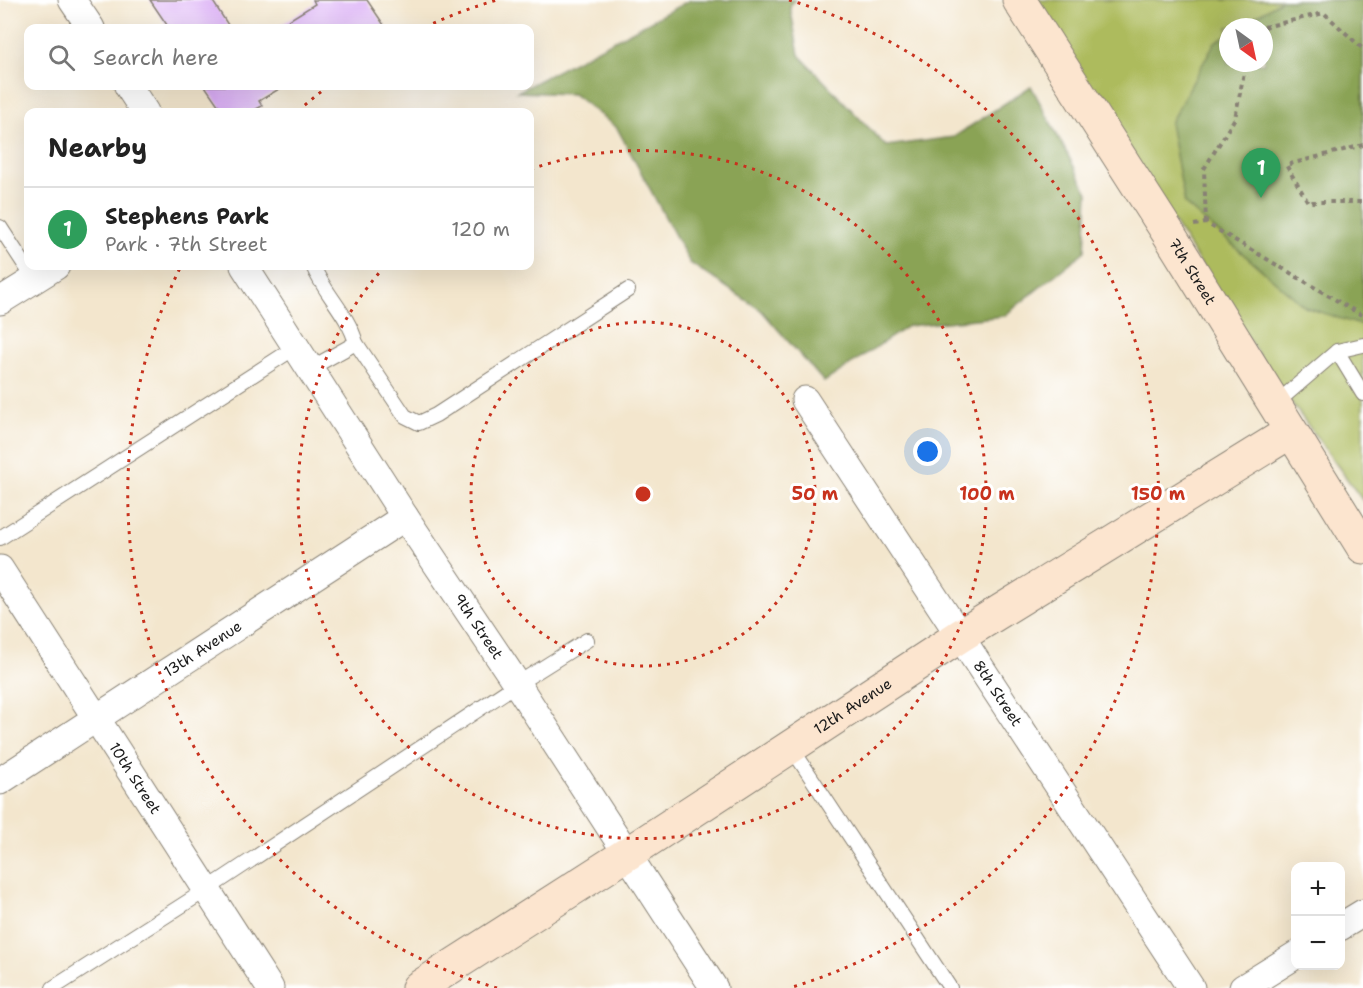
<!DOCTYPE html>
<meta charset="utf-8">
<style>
body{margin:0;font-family:"Shantell Sans",sans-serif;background:#f6f6f6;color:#222}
.controls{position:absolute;right:18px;bottom:18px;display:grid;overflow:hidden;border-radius:12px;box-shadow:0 6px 24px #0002}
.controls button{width:54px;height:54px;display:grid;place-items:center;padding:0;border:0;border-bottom:2px solid #e0e0e0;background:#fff;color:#222;font:30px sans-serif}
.compass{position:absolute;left:1219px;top:18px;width:54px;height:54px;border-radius:50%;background:#fff;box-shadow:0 6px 24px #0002;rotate:147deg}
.you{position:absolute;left:928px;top:452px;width:21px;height:21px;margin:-15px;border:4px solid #fff;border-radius:50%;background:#1a73e8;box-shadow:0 0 0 9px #1a73e833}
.badge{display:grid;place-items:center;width:39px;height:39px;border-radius:50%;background:#b45309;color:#fff;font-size:20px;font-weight:700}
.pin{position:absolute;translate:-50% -50px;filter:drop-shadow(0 2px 3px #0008)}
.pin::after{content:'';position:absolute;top:32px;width:21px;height:18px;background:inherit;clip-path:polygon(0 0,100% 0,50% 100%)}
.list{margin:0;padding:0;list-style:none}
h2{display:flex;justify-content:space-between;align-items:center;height:78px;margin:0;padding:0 24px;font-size:26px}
h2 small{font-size:20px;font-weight:400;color:#767676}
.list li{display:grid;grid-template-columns:39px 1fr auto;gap:18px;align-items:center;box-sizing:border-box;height:84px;padding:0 24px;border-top:2px solid #e0e0e0}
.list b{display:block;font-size:22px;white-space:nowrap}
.list p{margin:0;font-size:20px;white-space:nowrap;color:#767676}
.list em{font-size:20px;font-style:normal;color:#767676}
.icon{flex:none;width:33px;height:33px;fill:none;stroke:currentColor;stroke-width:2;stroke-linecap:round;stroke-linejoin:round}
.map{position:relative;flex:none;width:1363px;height:988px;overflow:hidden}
.search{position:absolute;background:#fff;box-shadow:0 6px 24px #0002;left:24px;top:24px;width:510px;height:66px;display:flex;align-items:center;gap:15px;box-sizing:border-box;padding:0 21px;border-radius:12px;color:#767676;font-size:22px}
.panel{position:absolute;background:#fff;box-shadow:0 6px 24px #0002;left:24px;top:108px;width:510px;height:162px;border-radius:12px}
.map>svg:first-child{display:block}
</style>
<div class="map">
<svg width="1363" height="988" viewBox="0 0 1363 988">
<rect width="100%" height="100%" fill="#fff"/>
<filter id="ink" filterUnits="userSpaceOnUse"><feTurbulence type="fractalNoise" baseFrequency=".0167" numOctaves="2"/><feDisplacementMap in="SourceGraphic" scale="12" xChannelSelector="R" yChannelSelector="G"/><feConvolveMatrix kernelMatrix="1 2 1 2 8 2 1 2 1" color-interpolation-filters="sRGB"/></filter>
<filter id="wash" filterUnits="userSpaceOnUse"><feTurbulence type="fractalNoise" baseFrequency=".008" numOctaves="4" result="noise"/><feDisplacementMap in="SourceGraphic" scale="24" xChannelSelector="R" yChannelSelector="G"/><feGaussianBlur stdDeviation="1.35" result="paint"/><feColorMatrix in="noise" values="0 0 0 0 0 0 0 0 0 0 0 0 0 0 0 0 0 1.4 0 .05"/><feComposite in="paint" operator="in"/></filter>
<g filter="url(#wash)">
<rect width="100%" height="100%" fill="#f3e6cd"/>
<!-- green -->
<path fill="#adbb5d" stroke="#646c3c" stroke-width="1.5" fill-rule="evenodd" d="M1032 0H1363V501L1272 376ZM1228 27H1264V63H1228Z"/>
<!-- forest -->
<g fill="#8aa354" stroke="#536038" stroke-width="1.5">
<path d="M690 0H795L790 6 799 55 886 146 954 137 1031 86 1088 193 1085 251 1004 316 908 326 824 382 761 310 690 263 617 128 573 94 517 92Z"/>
<path d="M1282 0H1363V326L1305 307 1185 204 1170 123 1215 42 1228 34V63H1264V27H1239Z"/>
</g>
<g id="blocks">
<!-- building -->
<g fill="#daadf5">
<path d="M150 0H212L230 28H169Z"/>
<path d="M313 0H367L386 28H276L315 4Z"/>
<path d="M205 86H284L259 101 262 106 251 112H247L245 110 241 112H223Z"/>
</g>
</g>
</g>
<g filter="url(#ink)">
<use href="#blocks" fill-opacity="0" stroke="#888174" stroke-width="1.5"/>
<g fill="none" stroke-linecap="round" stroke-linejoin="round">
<!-- lane casing -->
<g stroke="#888174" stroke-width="16">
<g id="lane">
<path d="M0 227 34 279"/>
<path d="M356 343 405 416 419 423 436 415 628 290"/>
<path d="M1337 351 1363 394"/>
<path d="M311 368 356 343C348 314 324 293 313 266"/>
<path d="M1274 405 1337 351 1363 345"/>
<path d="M0 538 296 347"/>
<path d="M791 747 950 988"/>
<path d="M53 988 206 890 517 684 587 640"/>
</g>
</g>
<!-- street casing -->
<g stroke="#888174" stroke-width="29">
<g id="street">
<path d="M72 0 91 28"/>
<path d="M128 86 145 112"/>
<path id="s1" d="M244 266 405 517 517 684 714 988"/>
<path d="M0 301 56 266"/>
<path id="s2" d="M805 400 1191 988"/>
<path id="s3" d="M0 569 270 988"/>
<path id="s4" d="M0 781 405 517"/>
<path d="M1340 927 1363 913"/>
<path d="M1243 988 1296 955"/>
</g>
</g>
<!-- secondary casing -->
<g stroke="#888174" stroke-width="35">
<g id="secondary">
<path id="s5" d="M1019 0 1167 231 1363 547"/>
<path id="s6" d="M418 988 627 854 960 636 1290 432"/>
</g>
</g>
<!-- path -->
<g stroke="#888174" stroke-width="4" stroke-dasharray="4.5 4.5" stroke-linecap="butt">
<path d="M1264 27 1324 13 1363 49"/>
<path d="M1363 145 1286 165 1308 202H1363"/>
<path d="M1206 223 1204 169 1235 118 1246 63"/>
<path d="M1194 225 1206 223 1363 316"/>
</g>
<!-- lane -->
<use href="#lane" stroke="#fff" stroke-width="14"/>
<!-- street -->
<use href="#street" stroke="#fff" stroke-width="27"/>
<!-- secondary -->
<use href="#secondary" stroke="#fce5cf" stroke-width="33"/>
</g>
</g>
<!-- distance rings -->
<g fill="none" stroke="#c8321e" stroke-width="3" stroke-dasharray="3 6">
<circle cx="643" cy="494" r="172"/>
<path d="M531 169A344 344 0 1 1 385 266"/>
<path d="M497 988A515 515 0 0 1 180 268M298 111A515 515 0 0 1 326 88M425 27A515 515 0 0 1 497 0M789 0A515 515 0 0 1 789 988"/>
</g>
<g text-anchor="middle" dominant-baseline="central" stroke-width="6" stroke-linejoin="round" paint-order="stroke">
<!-- street labels -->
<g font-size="15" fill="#1c1c1c" stroke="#fff">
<text stroke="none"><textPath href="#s5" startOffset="322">7th Street</textPath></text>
<text stroke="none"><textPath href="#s1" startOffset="430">9th Street</textPath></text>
<text stroke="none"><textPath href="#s4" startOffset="242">13th Avenue</textPath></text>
<text stroke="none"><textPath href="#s2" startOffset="351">8th Street</textPath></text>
<text stroke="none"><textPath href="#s6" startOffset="518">12th Avenue</textPath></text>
<text stroke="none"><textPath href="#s3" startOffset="249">10th Street</textPath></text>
</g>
</g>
<circle cx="643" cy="494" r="9" fill="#c8321e" stroke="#fff" stroke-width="3"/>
<g font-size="18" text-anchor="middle" font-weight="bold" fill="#c8321e" stroke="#fff" stroke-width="6" stroke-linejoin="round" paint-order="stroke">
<text x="815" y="500">50 m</text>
<text x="987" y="500">100 m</text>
<text x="1158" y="500">150 m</text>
</g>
</svg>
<div class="controls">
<button>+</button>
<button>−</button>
</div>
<svg class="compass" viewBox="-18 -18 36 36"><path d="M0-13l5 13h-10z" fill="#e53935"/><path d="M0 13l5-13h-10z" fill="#767676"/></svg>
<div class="you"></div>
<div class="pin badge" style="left:1261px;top:198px;background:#2e9e5b">1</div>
<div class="search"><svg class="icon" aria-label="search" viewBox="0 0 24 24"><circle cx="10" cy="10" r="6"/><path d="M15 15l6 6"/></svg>Search here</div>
<section class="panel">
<h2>Nearby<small></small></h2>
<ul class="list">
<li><span class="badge" style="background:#2e9e5b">1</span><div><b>Stephens Park</b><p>Park · 7th Street</p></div><em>120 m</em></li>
</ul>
</section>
</div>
